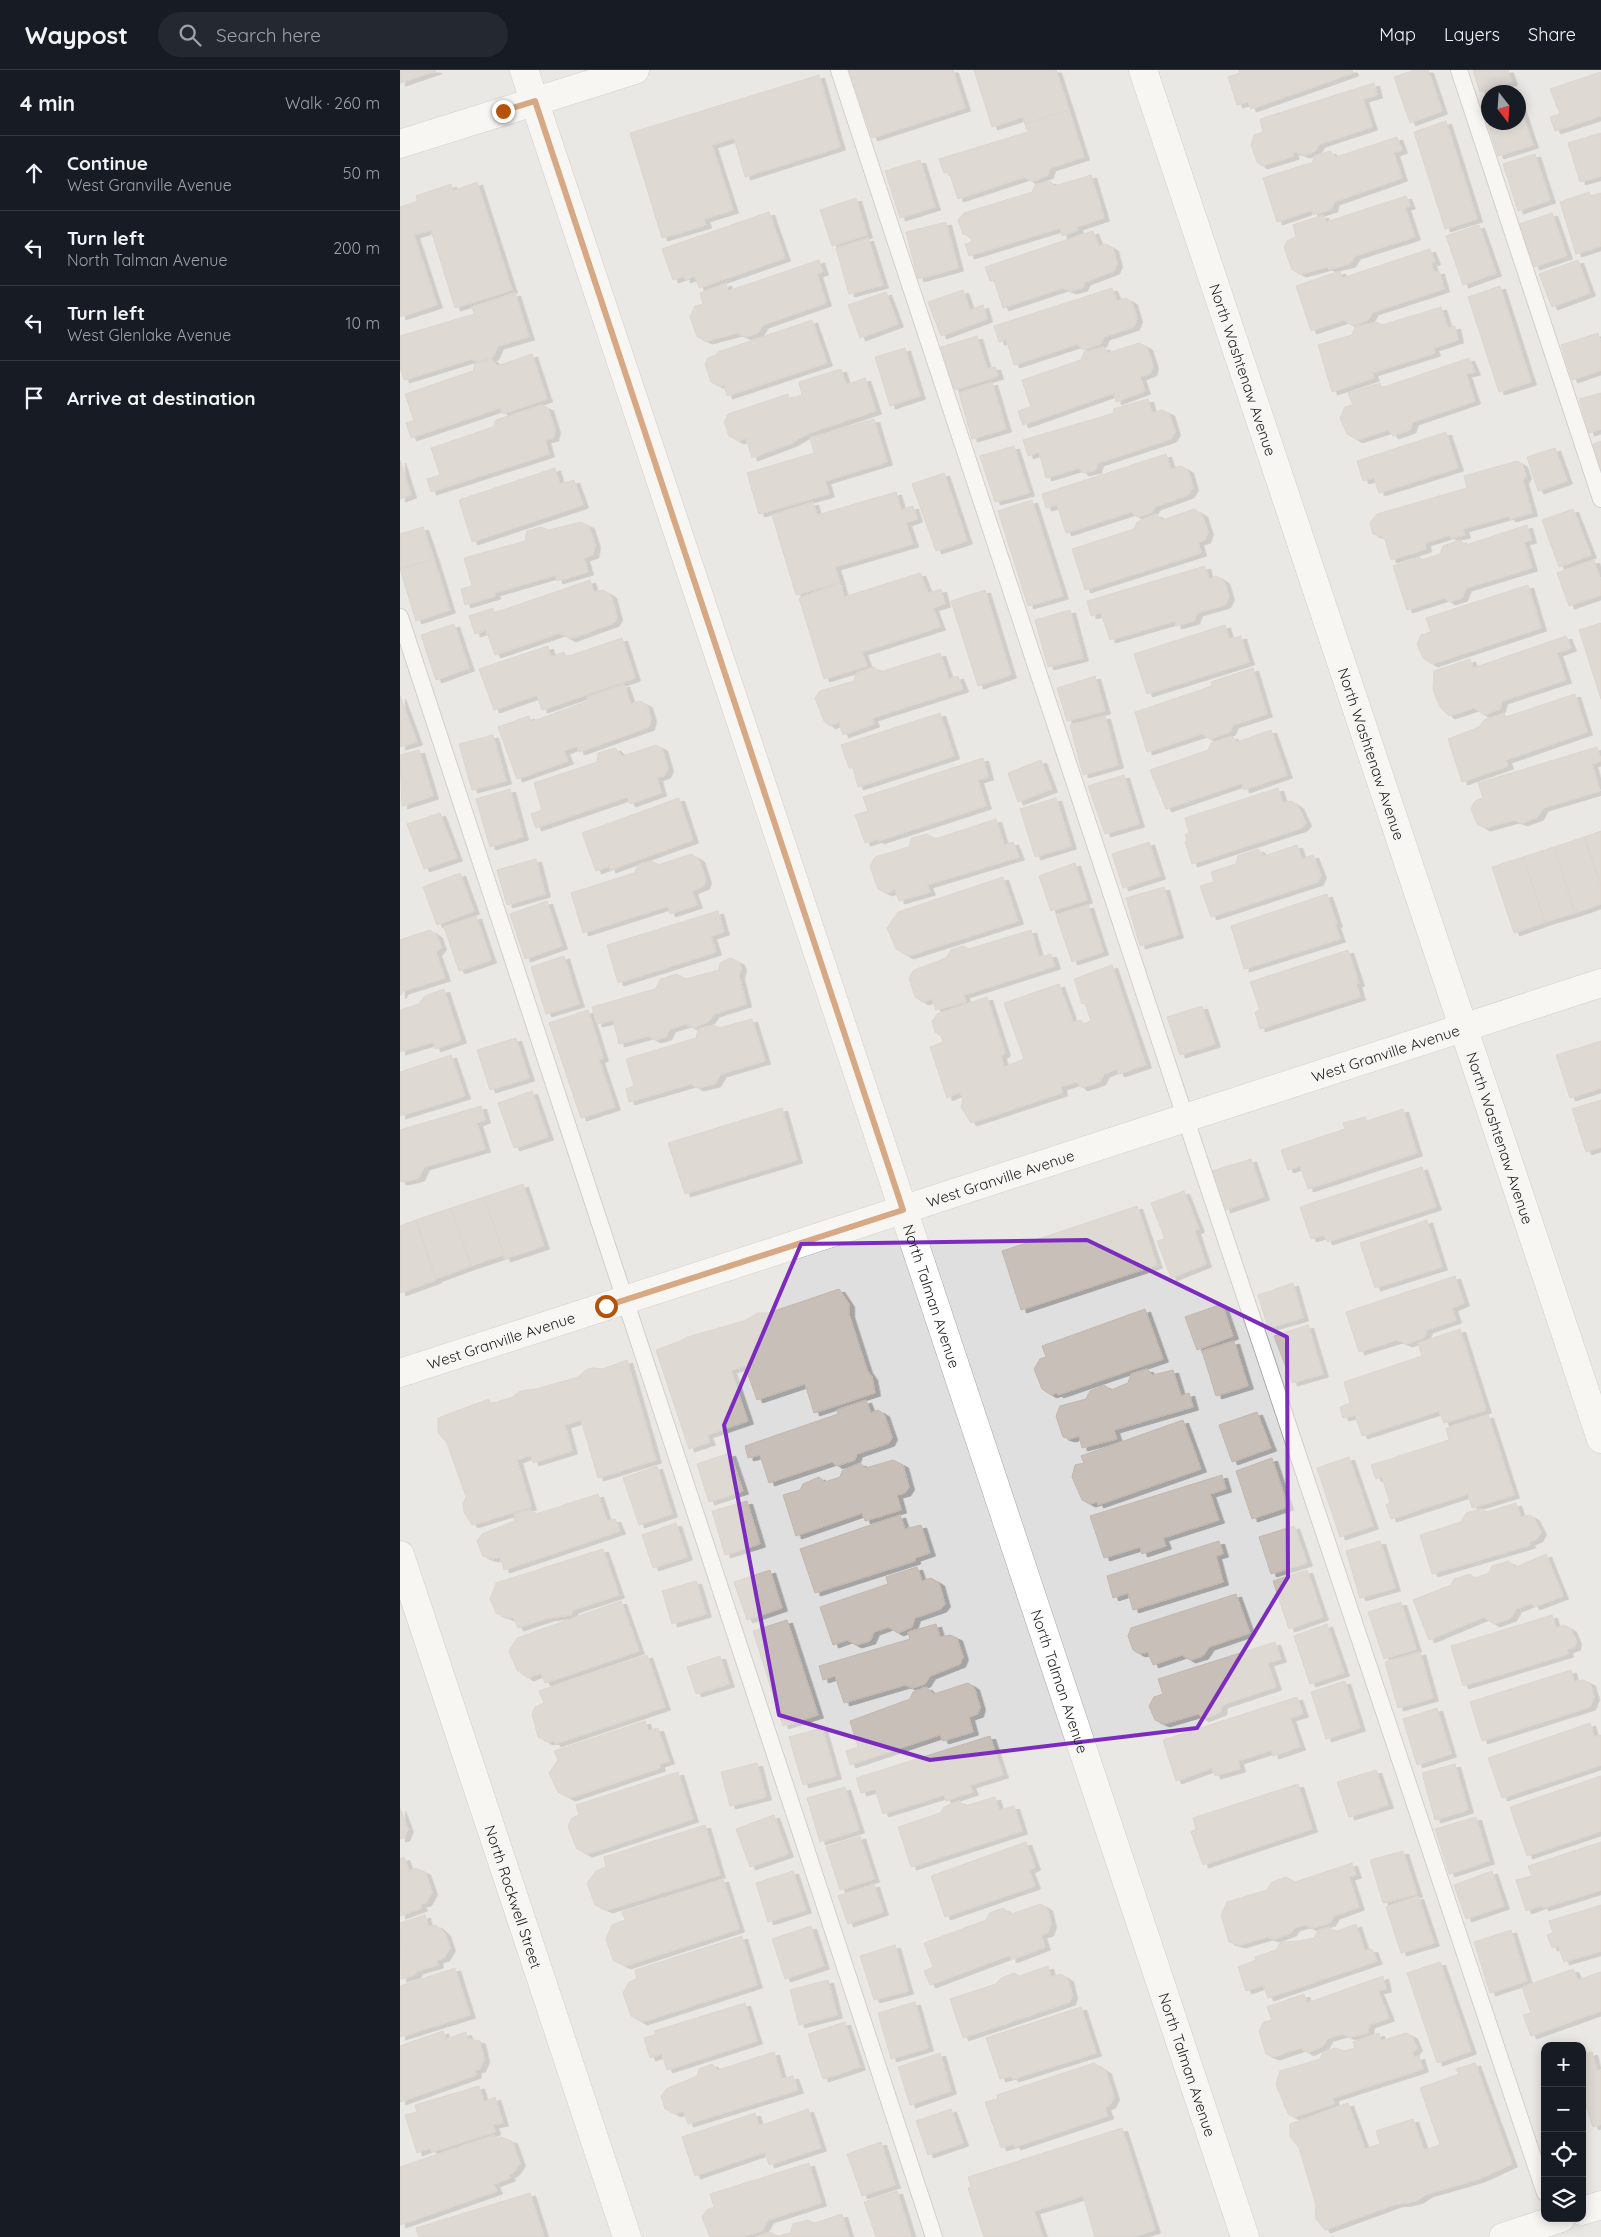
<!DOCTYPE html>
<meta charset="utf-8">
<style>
body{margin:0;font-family:Quicksand,sans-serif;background:#242831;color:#f1f3f6}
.controls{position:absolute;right:15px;bottom:15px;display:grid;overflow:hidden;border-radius:10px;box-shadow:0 2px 12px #0003}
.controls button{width:45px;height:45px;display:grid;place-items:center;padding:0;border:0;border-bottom:1px solid #363941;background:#171b24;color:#f1f3f6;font:25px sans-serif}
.compass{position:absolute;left:1081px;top:15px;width:45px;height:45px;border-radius:50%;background:#171b24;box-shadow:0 2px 12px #0003;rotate:163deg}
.stop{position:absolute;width:15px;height:15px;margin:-11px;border:4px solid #b45309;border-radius:50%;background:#fff}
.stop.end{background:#b45309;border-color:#fff;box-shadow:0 1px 5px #0008}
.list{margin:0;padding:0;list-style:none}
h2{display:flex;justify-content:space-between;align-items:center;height:65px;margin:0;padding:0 20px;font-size:21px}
h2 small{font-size:16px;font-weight:400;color:#9ea1a6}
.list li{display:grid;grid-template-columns:32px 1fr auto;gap:15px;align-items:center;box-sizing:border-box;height:75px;padding:0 20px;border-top:1px solid #363941}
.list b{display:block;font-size:19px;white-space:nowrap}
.list p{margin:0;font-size:16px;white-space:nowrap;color:#9ea1a6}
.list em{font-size:16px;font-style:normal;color:#9ea1a6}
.icon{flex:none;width:28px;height:28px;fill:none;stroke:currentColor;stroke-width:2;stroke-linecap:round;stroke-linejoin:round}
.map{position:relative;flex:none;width:1201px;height:2167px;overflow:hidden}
header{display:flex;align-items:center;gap:30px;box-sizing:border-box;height:70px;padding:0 25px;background:#171b24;border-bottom:1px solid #363941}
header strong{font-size:24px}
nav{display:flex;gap:28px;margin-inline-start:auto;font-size:18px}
.search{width:350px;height:45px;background:#242831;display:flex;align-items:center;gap:12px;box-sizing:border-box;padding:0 18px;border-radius:28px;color:#9ea1a6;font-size:19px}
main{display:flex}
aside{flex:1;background:#171b24}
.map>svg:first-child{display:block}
</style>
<header>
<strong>Waypost</strong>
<div class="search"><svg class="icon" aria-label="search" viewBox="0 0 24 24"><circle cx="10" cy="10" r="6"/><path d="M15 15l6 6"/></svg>Search here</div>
<nav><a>Map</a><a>Layers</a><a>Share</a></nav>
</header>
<main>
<aside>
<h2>4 min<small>Walk · 260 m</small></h2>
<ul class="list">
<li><svg class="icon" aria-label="ahead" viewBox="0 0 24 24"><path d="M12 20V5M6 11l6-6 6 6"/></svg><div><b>Continue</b><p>West Granville Avenue</p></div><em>50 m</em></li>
<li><svg class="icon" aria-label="left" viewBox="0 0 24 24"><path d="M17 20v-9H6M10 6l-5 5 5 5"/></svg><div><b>Turn left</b><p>North Talman Avenue</p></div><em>200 m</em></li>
<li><svg class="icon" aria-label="left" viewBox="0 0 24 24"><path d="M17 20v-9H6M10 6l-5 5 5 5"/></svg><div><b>Turn left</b><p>West Glenlake Avenue</p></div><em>10 m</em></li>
<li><svg class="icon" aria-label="arrive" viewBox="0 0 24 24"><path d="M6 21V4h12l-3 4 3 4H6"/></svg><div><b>Arrive at destination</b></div></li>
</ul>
</aside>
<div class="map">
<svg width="1201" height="2167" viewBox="0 0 1201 2167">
<defs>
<filter id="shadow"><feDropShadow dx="5.5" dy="3" stdDeviation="0" flood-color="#0004"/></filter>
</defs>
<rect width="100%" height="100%" fill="#f2efe9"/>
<!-- residential -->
<path fill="#e0dfdf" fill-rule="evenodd" d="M0 0H1201V2167H0ZM1088 22H1118V52H1088ZM1145 1976H1182V2148H1145Z"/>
<!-- building -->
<g fill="#c7bfb8" stroke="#c4b6ab" filter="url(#shadow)">
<path d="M0 0H36V1L0 13Z"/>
<path d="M449 0H553L565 38 472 68Z"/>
<path d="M574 0H656L669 40 625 54 623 47 592 57Z"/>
<path d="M839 0H952L953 3 851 39 848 32 837 35 828 7 840 3Z"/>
<path d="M1015 0H1028L1042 41 1010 53 994 7Z"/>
<path d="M1073 0H1108L1112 12 1080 22Z"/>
<path d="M1201 2V46L1155 61 1150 47 1160 44 1150 19Z"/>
<path d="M419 5 440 77 345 107 334 68 312 75 333 140 304 149 306 155 262 168 230 63Z"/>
<path d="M974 13 977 25 963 29 972 57 920 74 914 82 904 85 896 82H892L894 86 862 96 857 92 851 75 854 65 863 62 860 49Z"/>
<path d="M1118 30 1133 75 1098 86 1083 40 1088 39V52H1118Z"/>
<path d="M669 40 684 87 650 98 648 105 632 112 625 107 558 129 549 102 544 103 539 89 628 62 625 54Z"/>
<path d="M1046 51 1077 149 1045 159 1014 62Z"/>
<path d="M1201 63V106L1180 112 1168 73Z"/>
<path d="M997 67 1002 80 994 83 1002 108 934 132 932 139 913 145 912 140 877 152 863 108 913 92 914 86 930 81 936 87Z"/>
<path d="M1135 84 1150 130 1118 141 1103 94Z"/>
<path d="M520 90 535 137 500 148 485 101Z"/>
<path d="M691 105 704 148 677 157 678 160 662 166 660 158 569 186 565 174 572 172 570 166 563 164 558 150 564 143 632 122 635 115 650 111 655 116Z"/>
<path d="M77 112 112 220 55 238 31 160 14 165 37 235 0 247V137L18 131 16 126 51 114 53 121Z"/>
<path d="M1189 122 1191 126 1201 123V176L1176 184 1160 132Z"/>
<path d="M1006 126 1010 136 1005 137 1015 167 955 186 950 194 930 199 927 197 901 204 892 200 884 177 887 171 896 167 893 155 923 145 926 152Z"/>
<path d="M456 128 467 165 432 176 420 140Z"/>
<path d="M369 142 385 188 299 218 295 206 285 210 284 206 273 210 262 179Z"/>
<path d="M1152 143 1167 186 1134 197 1119 154Z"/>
<path d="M546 152 558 198 518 209 506 162Z"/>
<path d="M1079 155 1096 203 1063 215 1046 166Z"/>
<path d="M693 161 699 176 706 174 713 178 717 194 714 201 685 212 682 218 671 221 663 218 603 238 594 210 590 211 585 197Z"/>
<path d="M468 168 483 215 449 224 436 178Z"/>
<path d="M1030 179 1035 192 1031 193 1034 202 1039 201 1044 219 973 242 968 250 953 256 944 250 911 261 896 216 940 201 942 208Z"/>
<path d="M419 190 423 202 417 204 426 233 363 255 358 263 346 267 337 263 307 271 297 267 290 247 295 236 303 234 300 223 326 213 328 221Z"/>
<path d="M1178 190 1190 223 1152 237 1139 204Z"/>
<path d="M1100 216 1131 312 1099 322 1068 227Z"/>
<path d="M712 218 717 231 726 228 732 232 737 249 734 257 704 267 701 274 683 280 678 274 614 295 606 269 599 272 594 256Z"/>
<path d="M563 220 570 240 583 235 587 249 541 266 528 232Z"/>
<path d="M486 222 498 254 460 268 448 235Z"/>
<path d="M115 223 129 267 98 276 93 287 78 292 72 289 4 310 0 297V266L74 244 72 237Z"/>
<path d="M1041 237 1048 258 1055 256 1058 270 1033 278 1035 283 972 303 974 308 932 322 918 275 952 265 955 257 976 252 982 255Z"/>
<path d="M412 250 427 293 327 326 324 315 320 316 311 312 305 294 308 288 316 285 318 282Z"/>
<path d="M1198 263 1201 273V300L1172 310 1161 275Z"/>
<path d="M577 266 587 299 595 297 598 306 554 320 541 277Z"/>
<path d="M739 273 747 277 753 296 751 303 740 307 745 321 716 332 714 323 623 355 618 341 631 337 622 310 681 290 684 282 704 277 708 283Z"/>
<path d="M505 278 520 326 490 336 475 287Z"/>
<path d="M132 284 147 329 103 344 100 338 11 368 6 353 14 351 5 324 73 301 75 294 92 289 97 296Z"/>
<path d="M1069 288 1075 302 1066 304 1075 331 1013 352 1010 360 993 366 988 360 957 370 947 364 940 348 945 337 953 335 948 323 980 313 981 318Z"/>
<path d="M441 299 446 315 465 308 476 341 407 364 392 373 352 388 346 368 339 371 329 366 324 352 328 344 388 324 389 329 402 325 399 312Z"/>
<path d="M592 312 606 359 572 369 559 323Z"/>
<path d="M1201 323V359L1189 363 1179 329Z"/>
<path d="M748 329 752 343 762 340 769 343 775 362 771 369 698 393 696 400 683 403 679 398 646 408 639 382 628 386 623 370 714 343 713 339Z"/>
<path d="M142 335 148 338 155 360 153 368 145 370 149 384 31 422 27 409 40 405 31 378 93 357 96 350Z"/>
<path d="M474 349 487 392 425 411 429 424 359 444 347 403 414 383 410 368Z"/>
<path d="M1046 362 1058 398 979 423 974 408 963 411 957 391Z"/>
<path d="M1201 371V403L1193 374Z"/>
<path d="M614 376 629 423 595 432 580 386Z"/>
<path d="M1155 378 1167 411 1138 421 1127 387Z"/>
<path d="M766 384 771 399 781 396 788 400 793 418 788 425 755 437 751 443 737 447 731 442 666 463 657 435 646 438 642 424Z"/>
<path d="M0 390 11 425 0 429Z"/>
<path d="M1117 391 1122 394 1126 406 1123 411 1132 443 1110 449 1109 446 1063 459 1065 465 1051 468 1050 465 1025 473 1026 479 991 490 984 467 973 464 970 453 977 444 1067 418 1064 406Z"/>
<path d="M155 398 160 414 174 410 183 435 72 472 59 430Z"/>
<path d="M544 403 567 471 536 481 512 414Z"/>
<path d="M496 422 501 440 513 436 517 449 506 453 513 474 435 497 440 512 396 525 372 445 413 432 417 445Z"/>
<path d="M632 430 663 526 628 536 598 441Z"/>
<path d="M794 439 802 444 808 462 805 470 798 472 801 483 685 520 672 479 734 459 737 452 756 444 763 450Z"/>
<path d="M1173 439 1191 485 1159 497 1142 450Z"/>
<path d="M181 452 189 456 195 475 193 485 184 488 188 502 157 511 156 505 94 523 95 526 65 535 61 519 72 516 64 488 125 471 127 461 141 457 149 460Z"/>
<path d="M1127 455 1131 470 1124 472 1132 498 1066 518 1062 528 1050 532 1044 528 1007 540 993 496 1020 487 1021 490 1040 484 1043 476 1060 470 1066 475Z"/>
<path d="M23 457 34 489 0 499V464Z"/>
<path d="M34 489 50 540 16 551 0 499Z"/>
<path d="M1194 490 1201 511V525L1169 536 1157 503Z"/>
<path d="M805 496 809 509 817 506 824 511 829 527 825 535 797 543 794 551 776 556 775 551 710 570 701 543 691 546 687 531Z"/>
<path d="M520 503 528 523 541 519 545 534 533 538 540 557 462 582 467 596 424 609 399 528 440 513 444 527Z"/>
<path d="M190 510 194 522 203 520 211 525 217 547 214 553 170 569 160 563 95 585 86 560 75 564 69 546 93 538 94 543Z"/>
<path d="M1128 515 1141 558 1032 594 1023 588 1017 574 1021 565 1031 562 1026 548Z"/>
<path d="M585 520 611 605 578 616 551 531Z"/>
<path d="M670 540 683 588 648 597 635 550Z"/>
<path d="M1201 553V629L1179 560Z"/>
<path d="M54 554 69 598 36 610 21 565Z"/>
<path d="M825 555 829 569 841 566 849 592 747 624 734 584Z"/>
<path d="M1166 566 1171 578 1157 583 1166 610 1102 631 1100 639 1084 645 1074 638 1049 646 1041 638 1036 628 1033 619 1034 601 1070 589 1073 598Z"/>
<path d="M222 568 235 608 142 640 137 625 94 640 79 599 148 576 151 587 164 582 166 587Z"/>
<path d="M540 583 549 609 558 606 563 619 472 648 474 654 443 665 439 652 430 656 424 651 415 628 420 621 454 611 456 603 474 597 480 602Z"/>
<path d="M853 598 867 644 833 655 830 662 810 669 802 664 747 682 735 642 812 616 811 612Z"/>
<path d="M695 606 705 641 667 651 657 618Z"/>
<path d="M224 614 231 634 240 631 247 635 251 649 249 657 179 682 177 676 164 681 168 691 117 709 98 657 129 646 131 652 188 631 187 627Z"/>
<path d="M1175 624 1187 662 1106 690 1108 696 1062 712 1048 669 1079 657 1084 650 1104 643 1106 647Z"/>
<path d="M0 626 17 672 0 677Z"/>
<path d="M540 643 554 686 458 717 453 698H449L441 675Z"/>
<path d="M705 646 718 695 683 705 670 655Z"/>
<path d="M871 660 887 705 844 720 842 713 766 739 750 700 808 680 811 673 832 666 837 672Z"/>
<path d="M93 665 106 711 72 720 59 674Z"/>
<path d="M256 675 262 678 268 699 265 705 257 708 261 723 230 734 227 727 136 758 131 744 142 740 134 713 197 692 198 683 215 678 223 686Z"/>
<path d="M1197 677 1201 691 1192 694 1200 721 1143 738 1138 747 1122 753 1114 750 1085 758 1077 754 1071 739 1075 731 1083 728 1078 713Z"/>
<path d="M19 680 33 726 2 736 0 685Z"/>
<path d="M583 688 588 707 578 710 586 736 478 771V769L465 773 455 745 468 741 463 727Z"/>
<path d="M641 690 652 719 618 732 608 703Z"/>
<path d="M724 705 739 754 705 764 688 716Z"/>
<path d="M878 718 883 733 891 731 898 736 906 753 902 758 792 794 785 772 787 771 785 765 789 763 785 748Z"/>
<path d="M110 719 123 767 90 777 76 729Z"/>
<path d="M279 728 293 770 210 800 209 796 196 801 182 763Z"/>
<path d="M656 728 671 776 635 787 620 739Z"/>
<path d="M40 743 57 788 24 799 7 754Z"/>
<path d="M596 749 604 775 613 772 619 787 527 815 530 822 499 831 495 819 487 823 478 819 470 797 475 787 509 777 512 768 527 764 535 769Z"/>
<path d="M1201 761V816L1184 767Z"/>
<path d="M1184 767 1201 816V834L1175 843 1154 777Z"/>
<path d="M749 772 760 806 723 818 712 784Z"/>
<path d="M897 775 902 789 913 785 921 805 918 812 811 847 800 816 814 812 811 802 836 794 838 786 858 779 864 786Z"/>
<path d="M1154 777 1175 843 1145 852 1123 787Z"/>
<path d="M291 784 299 789 306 810 304 816 292 821 297 835 270 844 268 836 183 863 171 823 234 803 239 794 253 791 258 795Z"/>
<path d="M1123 787 1145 852 1114 863 1092 797Z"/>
<path d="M136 789 145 824 107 835 97 800Z"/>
<path d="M675 793 687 830 651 841 639 806Z"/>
<path d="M60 803 74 841 37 855 23 817Z"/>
<path d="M603 807 618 851 508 886 496 879 487 858 498 842Z"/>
<path d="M764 817 778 865 740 876 726 828Z"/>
<path d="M927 824 937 854 935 855 940 869 844 899 831 856Z"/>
<path d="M147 831 162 876 125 889 110 844Z"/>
<path d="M688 835 703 882 672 892 656 845Z"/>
<path d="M318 841 324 862 311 866 316 882 218 913 207 875Z"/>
<path d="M76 846 91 890 59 901 44 857Z"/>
<path d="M30 860 37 865 41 877 36 883 45 908 3 921 0 926V870Z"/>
<path d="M631 860 639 887 651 884 655 896 564 925 566 932 536 940 532 929 523 932 515 927 509 908 514 900 546 888 551 880 563 876 569 879Z"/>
<path d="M948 880 959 913 956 914 960 927 860 959 855 942 860 940 850 912Z"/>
<path d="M164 886 179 934 146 944 131 897Z"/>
<path d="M330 888 339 892 341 898 339 906 346 934 314 944 309 951 294 958 286 954 270 959 266 967 255 970 248 966 219 974 213 950 197 954 192 937 255 919 261 909 277 904 285 909 319 900 320 893Z"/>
<path d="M712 895 746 995 719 1004 717 999 704 1004 700 1012 682 1018 676 1012 661 1017 662 1023 571 1053 561 1037 563 1031 560 1022 547 1028 530 977 543 972 541 966 535 962 532 951 537 944 587 927 605 983 601 986 604 997 624 989 604 933 659 914 673 952 681 950 683 954 691 951 685 933 682 934 674 909Z"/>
<path d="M44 919 61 970 35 979 33 972 0 982V940L19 934 25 926Z"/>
<path d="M802 936 815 974 780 985 767 947Z"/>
<path d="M188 940 203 988 199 990 215 1037 181 1048 149 953Z"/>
<path d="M352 949 365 991 321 1004 315 1014 298 1018 291 1014 229 1032 226 1019 234 1016 226 989 296 968 298 959 314 955 319 958Z"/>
<path d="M116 968 129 1008 90 1020 77 980Z"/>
<path d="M1201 971V1018L1170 1028 1156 985Z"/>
<path d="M51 985 65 1026 0 1046V1002Z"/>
<path d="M132 1021 148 1067 114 1078 98 1033Z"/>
<path d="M1201 1030V1077L1186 1082 1172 1039Z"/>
<path d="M81 1036 85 1050 77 1053 85 1079 24 1097 19 1108 3 1112 0 1111V1060Z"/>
<path d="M382 1038 397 1090 285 1124 268 1073Z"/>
<path d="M1003 1039 1017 1083 908 1119 900 1096 888 1100 881 1080 945 1059 943 1053 965 1047 967 1051Z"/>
<path d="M851 1089 864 1127 825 1140 812 1101Z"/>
<path d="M1022 1097 1036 1137 927 1172 924 1165 911 1169 900 1137Z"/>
<path d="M123 1114 144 1176 105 1189 84 1127Z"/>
<path d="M784 1121 799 1159 795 1161 806 1194 771 1208 757 1171 765 1169 751 1133Z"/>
<path d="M84 1127 104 1185 71 1196 51 1138Z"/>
<path d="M737 1136 757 1195 621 1240 602 1181Z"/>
<path d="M51 1138 71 1196 35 1209 16 1150Z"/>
<path d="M16 1150 36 1210 0 1223V1156Z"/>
<path d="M1027 1150 1042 1197 975 1218 960 1173Z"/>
<path d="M1055 1206 1064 1233 1052 1238 1056 1250 1027 1260 1024 1268 1007 1274 997 1270 959 1282 946 1242Z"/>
<path d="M893 1213 903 1248 868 1258 858 1225Z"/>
<path d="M439 1219 449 1234V1244L467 1300 472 1307 475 1323 414 1343 405 1314 357 1330 345 1296 331 1300 348 1351 307 1365 310 1372 289 1379 256 1280 280 1271 287 1267 344 1251 358 1243H368Z"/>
<path d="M822 1234 833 1266 797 1280 785 1247Z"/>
<path d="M745 1239 763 1289 658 1325 657 1323 651 1325 642 1319 634 1299 640 1289 646 1287 642 1276Z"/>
<path d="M908 1255 923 1304 892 1313 874 1266Z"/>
<path d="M1060 1259 1086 1340 1044 1353 1039 1341 962 1366 955 1345 943 1348 940 1337 950 1333 944 1312 1022 1286 1018 1273Z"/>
<path d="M834 1271 848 1316 816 1326 802 1281Z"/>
<path d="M227 1290 256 1390 198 1408 181 1350 165 1355 172 1381 133 1393 131 1385 117 1390 131 1437 72 1455 64 1442 63 1434 66 1427 47 1373 38 1363V1348L89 1329 90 1334 113 1327 120 1321 136 1319 178 1307 187 1299 194 1298 203 1299Z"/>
<path d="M747 1299 753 1305 773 1300 781 1326 789 1323 793 1337 714 1360 717 1369 682 1378 679 1366 670 1369 663 1367 656 1346 660 1336 686 1329 690 1321 704 1315 711 1320 728 1313 731 1304Z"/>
<path d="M466 1330 471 1343 478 1340 484 1344 492 1367 489 1373 457 1384 455 1390 437 1396 432 1392 369 1413 360 1385 348 1388 345 1376 438 1344 437 1340Z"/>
<path d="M857 1342 871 1378 832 1392 819 1355Z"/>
<path d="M1088 1345 1114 1425 1072 1438 1068 1424 991 1449 986 1435 990 1433 982 1407 976 1409 971 1395 1049 1370 1046 1358Z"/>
<path d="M783 1350 801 1399 698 1435 697 1432 690 1434 682 1430 672 1407 675 1395 684 1393 681 1386Z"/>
<path d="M330 1383 343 1421 309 1432 297 1394Z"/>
<path d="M949 1387 973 1456 940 1467 917 1398Z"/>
<path d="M872 1388 888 1437 852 1449 836 1401Z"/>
<path d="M493 1390 503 1395 509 1417 505 1423 497 1425 501 1440 465 1451 462 1443 396 1466 383 1425 400 1420 403 1414 419 1407 425 1412 440 1407 442 1401 460 1393 466 1398Z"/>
<path d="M257 1396 272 1444 239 1455 223 1408Z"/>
<path d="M822 1405 826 1419 810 1424 819 1450 763 1468 766 1476 742 1484 740 1477 704 1488 690 1446Z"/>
<path d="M198 1424 207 1451 215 1449 220 1461 104 1500 100 1487 92 1489 83 1486 77 1471 82 1464 114 1451 115 1444 130 1440 136 1444Z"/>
<path d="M347 1431 360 1474 325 1485 312 1441Z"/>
<path d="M1116 1433 1121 1447 1130 1445 1134 1448 1141 1462 1137 1469 1129 1472 1130 1475 1032 1504 1020 1465 1061 1452 1066 1443 1081 1439 1087 1442Z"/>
<path d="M500 1445 505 1459 521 1455 530 1483 515 1488V1491L415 1523 400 1479Z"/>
<path d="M276 1453 287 1487 253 1498 242 1465Z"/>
<path d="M894 1456 907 1493 871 1504 859 1467Z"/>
<path d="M819 1471 823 1484 816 1486 823 1512 733 1540 728 1523 713 1528 707 1506Z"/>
<path d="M980 1471 995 1518 960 1528 946 1481Z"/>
<path d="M203 1479 219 1525 173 1540 171 1545 148 1548 118 1558 113 1547 109 1548 96 1543 90 1529 96 1513Z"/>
<path d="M1146 1484 1163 1526 1134 1537 1132 1533 1116 1539 1111 1548 1094 1554 1084 1547 1029 1570 1013 1530 1051 1515 1054 1509 1070 1504 1075 1508 1089 1503 1092 1496 1108 1491 1116 1497Z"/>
<path d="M517 1497 522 1511 531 1508 539 1513 545 1534 541 1539 515 1548 512 1557 498 1563 488 1557 474 1562 470 1571 456 1575 447 1570 433 1575 420 1537 488 1514 486 1507Z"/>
<path d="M370 1500 382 1538 347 1550 334 1512Z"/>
<path d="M907 1500 923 1547 889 1559 873 1511Z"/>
<path d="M296 1511 306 1544 272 1554 262 1521Z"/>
<path d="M836 1524 850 1563 809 1577 803 1586 790 1590 782 1585 753 1595 748 1582 740 1584 733 1580 728 1566 731 1558Z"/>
<path d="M221 1531 239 1581 145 1613 141 1603 128 1608 117 1600 109 1581 117 1568Z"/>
<path d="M1001 1532 1016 1579 984 1589 968 1542Z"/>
<path d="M1152 1545 1156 1558 1164 1555 1171 1559 1176 1571 1175 1577 1167 1580 1168 1584 1063 1616 1051 1576Z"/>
<path d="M387 1550 418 1645 383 1656 353 1561Z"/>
<path d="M536 1554 540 1567 550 1565 557 1568 563 1587 560 1594 530 1606 525 1614 513 1618 505 1615 444 1633 435 1606 423 1610 419 1596 510 1569 508 1562Z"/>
<path d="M927 1554 944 1603 910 1614 894 1566Z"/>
<path d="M875 1572 881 1589 868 1593 876 1617 822 1635 821 1642 803 1649 798 1644 764 1654 755 1650 749 1636 754 1627 763 1624 758 1609Z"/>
<path d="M1020 1582 1033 1628 998 1638 985 1592Z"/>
<path d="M247 1585 265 1637 155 1674 154 1671 148 1672 138 1667 132 1644 135 1637 144 1633 139 1621Z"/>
<path d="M320 1586 329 1614 296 1624 287 1597Z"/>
<path d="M1171 1600 1174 1612 1183 1610 1190 1613 1194 1627 1190 1637 1082 1671 1070 1632Z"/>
<path d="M945 1611 960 1658 926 1669 911 1622Z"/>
<path d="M568 1613 574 1617 580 1637 578 1644 569 1647 573 1662 543 1671 540 1665 450 1695 446 1681 458 1677 450 1651 510 1629 513 1622 526 1617 534 1624Z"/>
<path d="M897 1627 903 1644 890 1648 900 1677 873 1686 872 1680 838 1691 840 1699 815 1706 812 1698 776 1711 763 1670Z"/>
<path d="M1037 1638 1051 1684 1017 1695 1003 1649Z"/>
<path d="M245 1651 248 1661 258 1658 269 1691 259 1694 260 1698 170 1728 158 1722 149 1703 158 1690 154 1681Z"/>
<path d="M1190 1653 1194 1667 1201 1665V1695L1102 1728 1088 1688Z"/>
<path d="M422 1658 436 1706 403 1715 389 1667Z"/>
<path d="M590 1666 603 1705 570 1715 573 1722 546 1731 544 1725 483 1744 475 1719 461 1723 456 1708Z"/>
<path d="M357 1693 366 1727 330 1736 321 1702Z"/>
<path d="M1055 1694 1068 1740 1035 1750 1022 1703Z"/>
<path d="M976 1700 988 1735 949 1747 937 1712Z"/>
<path d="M278 1702 293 1749 187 1784 177 1779 168 1757 172 1748 179 1745 176 1735Z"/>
<path d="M1201 1706V1761L1127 1786 1110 1737Z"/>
<path d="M898 1714 912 1759 803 1795 791 1762 796 1759 793 1748Z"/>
<path d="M445 1717 459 1760 420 1772 407 1728Z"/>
<path d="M595 1727 599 1740 614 1736 622 1761 511 1797 498 1757 540 1743 544 1737 559 1731 565 1736Z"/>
<path d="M0 1738 8 1759 4 1768 0 1769Z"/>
<path d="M374 1745 388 1784 350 1797 336 1759Z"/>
<path d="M1076 1747 1089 1791 1049 1804 1035 1759Z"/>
<path d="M305 1755 320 1805 207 1840 195 1835 187 1813 196 1801 206 1797 204 1787Z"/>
<path d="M460 1766 474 1809 440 1820 426 1777Z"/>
<path d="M626 1772 635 1797 629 1800 635 1816 545 1847 531 1806Z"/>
<path d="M1201 1772V1820L1143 1838 1142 1835 1126 1841 1116 1810 1132 1806 1128 1796Z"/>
<path d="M1003 1781 1017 1824 983 1833 970 1790Z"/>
<path d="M4 1787 9 1801 15 1798 25 1802 32 1822 26 1833 20 1834 22 1838 0 1846V1789Z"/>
<path d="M952 1793 956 1805 949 1807 959 1837 934 1846 930 1853 913 1858 905 1855 894 1858 891 1863 874 1869 867 1867 840 1875 829 1872 821 1845 827 1832 867 1820 872 1812 886 1807 895 1812Z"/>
<path d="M393 1801 406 1840 368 1852 356 1813Z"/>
<path d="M1092 1801 1104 1836 1066 1849 1054 1815Z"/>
<path d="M323 1809 339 1859 225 1896 213 1890 206 1869 212 1855 225 1850 222 1842Z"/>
<path d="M474 1814 483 1842 448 1854 438 1826Z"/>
<path d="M1018 1826 1034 1873 1001 1883 986 1837Z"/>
<path d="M641 1834 647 1838 651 1854 648 1863 641 1865 645 1877 611 1890 610 1885 530 1915 524 1901 533 1897 524 1873 586 1850 590 1843 603 1838 611 1844Z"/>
<path d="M1201 1835V1881L1164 1892 1158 1876 1152 1878 1147 1865 1153 1863 1149 1851Z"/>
<path d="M25 1845 28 1857 36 1855 45 1863 50 1878 44 1888 37 1890 38 1895 17 1901 15 1905 1 1909 0 1853Z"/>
<path d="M956 1854 965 1881 972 1879 977 1891 868 1928 863 1915 846 1921 838 1897 856 1890 855 1887 876 1880 881 1872 898 1871 914 1868 918 1860 929 1857 935 1862Z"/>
<path d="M411 1856 424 1896 385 1909 372 1869Z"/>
<path d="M1111 1860 1127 1911 1090 1923 1074 1872Z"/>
<path d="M342 1866 357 1915 242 1952 231 1946 223 1923 229 1912 237 1909 235 1900Z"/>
<path d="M495 1875 508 1921 474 1930 460 1886Z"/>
<path d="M1040 1892 1071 1981 1037 1993 1007 1903Z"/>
<path d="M648 1896 651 1907 661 1904 668 1909 672 1925 670 1932 563 1968 550 1929 596 1914 601 1908 614 1903 619 1906Z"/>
<path d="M55 1898 70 1945 0 1967V1916Z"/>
<path d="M1173 1899 1178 1910 1201 1902V1941L1131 1966 1123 1945 1131 1943 1122 1917Z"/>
<path d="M983 1906 986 1919 978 1921 989 1948 969 1955 968 1963 950 1967 943 1964 928 1968 923 1976 908 1983 901 1978 874 1987 866 1984 859 1961 864 1952 872 1950 867 1937 904 1924 907 1933Z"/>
<path d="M428 1910 437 1945 399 1955 390 1920Z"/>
<path d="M515 1932 528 1978 491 1989 478 1943Z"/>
<path d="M345 1933 357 1971 267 2000 262 1984 250 1988 244 1968 256 1964 254 1961Z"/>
<path d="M681 1937 696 1983 613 2009 611 2006 600 2009 586 1968Z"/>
<path d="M445 1952 460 1997 423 2009 408 1964Z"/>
<path d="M43 1961 46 1969 66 1962 68 1969 80 1971 84 1989 80 1999 75 2000 76 2005 0 2032V1976Z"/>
<path d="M979 1963 981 1971 1006 1963 1012 1966 1017 1978 1013 1983 1014 1988 1019 1986 1023 1999 933 2028 934 2034 894 2047 888 2044 876 2014 880 2001 920 1989 923 1982 935 1978 944 1981 955 1978 953 1972Z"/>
<path d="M374 1982 382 2009 393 2006 398 2020 288 2054 283 2041 276 2044 265 2039 261 2026 266 2019 297 2006 299 1999 312 1994 318 2000Z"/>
<path d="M1192 1982 1197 2001 1201 2000V2054L1193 2057 1182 2024V1985Z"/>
<path d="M540 1983 551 2021 510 2035 498 1997Z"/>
<path d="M694 1993 706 2001 714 2027 710 2035 705 2037 708 2046 615 2077 614 2074 601 2078 585 2032 598 2029 597 2025Z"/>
<path d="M1075 1993 1112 2094 1079 2109 1027 2124 1018 2130 1007 2133 996 2134 925 2160 915 2148 916 2135 899 2078 890 2067V2054L948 2033 965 2079 980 2074 976 2061 1013 2049 1024 2080 1040 2075 1020 2018 1059 2004 1056 1999Z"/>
<path d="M79 2016 84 2032 95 2027 103 2053 93 2055 95 2062 32 2082 30 2078 17 2083 5 2045 17 2042 15 2035Z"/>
<path d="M408 2039 421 2078 369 2095 365 2082 295 2106 282 2067 355 2043 359 2056Z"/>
<path d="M551 2039 563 2073 528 2085 516 2051Z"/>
<path d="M722 2058 755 2160 733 2167H695L683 2126 634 2141 643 2167H584L568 2118 571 2117 568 2107Z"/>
<path d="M94 2065 95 2069 101 2067 112 2071 120 2093 114 2102 109 2105 110 2108 94 2114 97 2121 0 2155V2097Z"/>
<path d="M481 2072 495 2115 462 2126 447 2084Z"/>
<path d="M409 2093 421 2133 368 2150 362 2161 341 2167H310L302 2147 307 2140 314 2137 310 2124Z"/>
<path d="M497 2121 511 2166 476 2167 464 2132Z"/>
<path d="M130 2123 144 2167H19L16 2158Z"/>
<path d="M442 2144 449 2167H355L370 2162 378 2166 390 2163 393 2154 407 2150 415 2153Z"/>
</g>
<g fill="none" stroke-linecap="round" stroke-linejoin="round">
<!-- service casing -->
<g stroke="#a9a9a9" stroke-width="18">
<g id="service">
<path d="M439 0 801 1095 1145 2123"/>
<path d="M1059 0 1201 429"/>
<path d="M0 547 534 2167"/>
</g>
</g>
<!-- minor casing -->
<g stroke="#a9a9a9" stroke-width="29">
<g id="minor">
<path id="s1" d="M124 0 845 2167"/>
<path id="s2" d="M743 0 1201 1369"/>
<path d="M0 74 235 0"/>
<path id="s3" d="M0 1303 1201 913"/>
<path id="s4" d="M0 1485 227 2167"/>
<path d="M1182 2141 1201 2135"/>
<path d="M1103 2167 1161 2148"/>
</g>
</g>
<!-- service -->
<use href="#service" stroke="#fff" stroke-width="16"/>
<!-- minor -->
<use href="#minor" stroke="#fff" stroke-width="28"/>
</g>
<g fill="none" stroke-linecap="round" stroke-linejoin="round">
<!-- route -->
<path stroke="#b45309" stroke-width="6" d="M103 41 135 31 503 1140 206 1236"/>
</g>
<!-- marked area -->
<path d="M0 0H1201V2167H0ZM687 1170 887 1267 888 1507 797 1658 530 1690 379 1645 324 1355 401 1174Z" fill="#f2efe9" fill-opacity=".55" fill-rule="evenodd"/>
<path fill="none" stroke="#7b2cbf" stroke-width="4" stroke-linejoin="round" d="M687 1170 887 1267 888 1507 797 1658 530 1690 379 1645 324 1355 401 1174Z"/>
<g text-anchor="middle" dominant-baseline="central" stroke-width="5" stroke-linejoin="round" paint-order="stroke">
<!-- street labels -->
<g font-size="15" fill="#222" stroke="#fff">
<text stroke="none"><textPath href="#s2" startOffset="316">North Washtenaw Avenue</textPath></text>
<text stroke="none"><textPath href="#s2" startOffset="721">North Washtenaw Avenue</textPath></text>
<text stroke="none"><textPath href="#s3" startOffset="1036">West Granville Avenue</textPath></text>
<text stroke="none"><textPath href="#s2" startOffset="1126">North Washtenaw Avenue</textPath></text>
<text stroke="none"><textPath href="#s3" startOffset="631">West Granville Avenue</textPath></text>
<text stroke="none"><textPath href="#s1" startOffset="1292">North Talman Avenue</textPath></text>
<text stroke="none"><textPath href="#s3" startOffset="106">West Granville Avenue</textPath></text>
<text stroke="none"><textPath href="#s1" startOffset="1698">North Talman Avenue</textPath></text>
<text stroke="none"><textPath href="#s4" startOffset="360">North Rockwell Street</textPath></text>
<text stroke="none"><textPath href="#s1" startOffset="2102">North Talman Avenue</textPath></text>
</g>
</g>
</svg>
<div class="controls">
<button>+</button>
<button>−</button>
<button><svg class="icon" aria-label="locate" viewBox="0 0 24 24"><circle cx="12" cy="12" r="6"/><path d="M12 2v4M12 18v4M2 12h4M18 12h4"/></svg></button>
<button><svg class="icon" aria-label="layers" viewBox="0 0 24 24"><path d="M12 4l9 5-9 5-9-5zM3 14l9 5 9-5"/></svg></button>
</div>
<svg class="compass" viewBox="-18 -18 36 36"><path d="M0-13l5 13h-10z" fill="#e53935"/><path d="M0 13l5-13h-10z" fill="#9ea1a6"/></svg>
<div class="stop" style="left:206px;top:1236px"></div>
<div class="stop end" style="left:103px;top:41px"></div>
</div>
</main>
